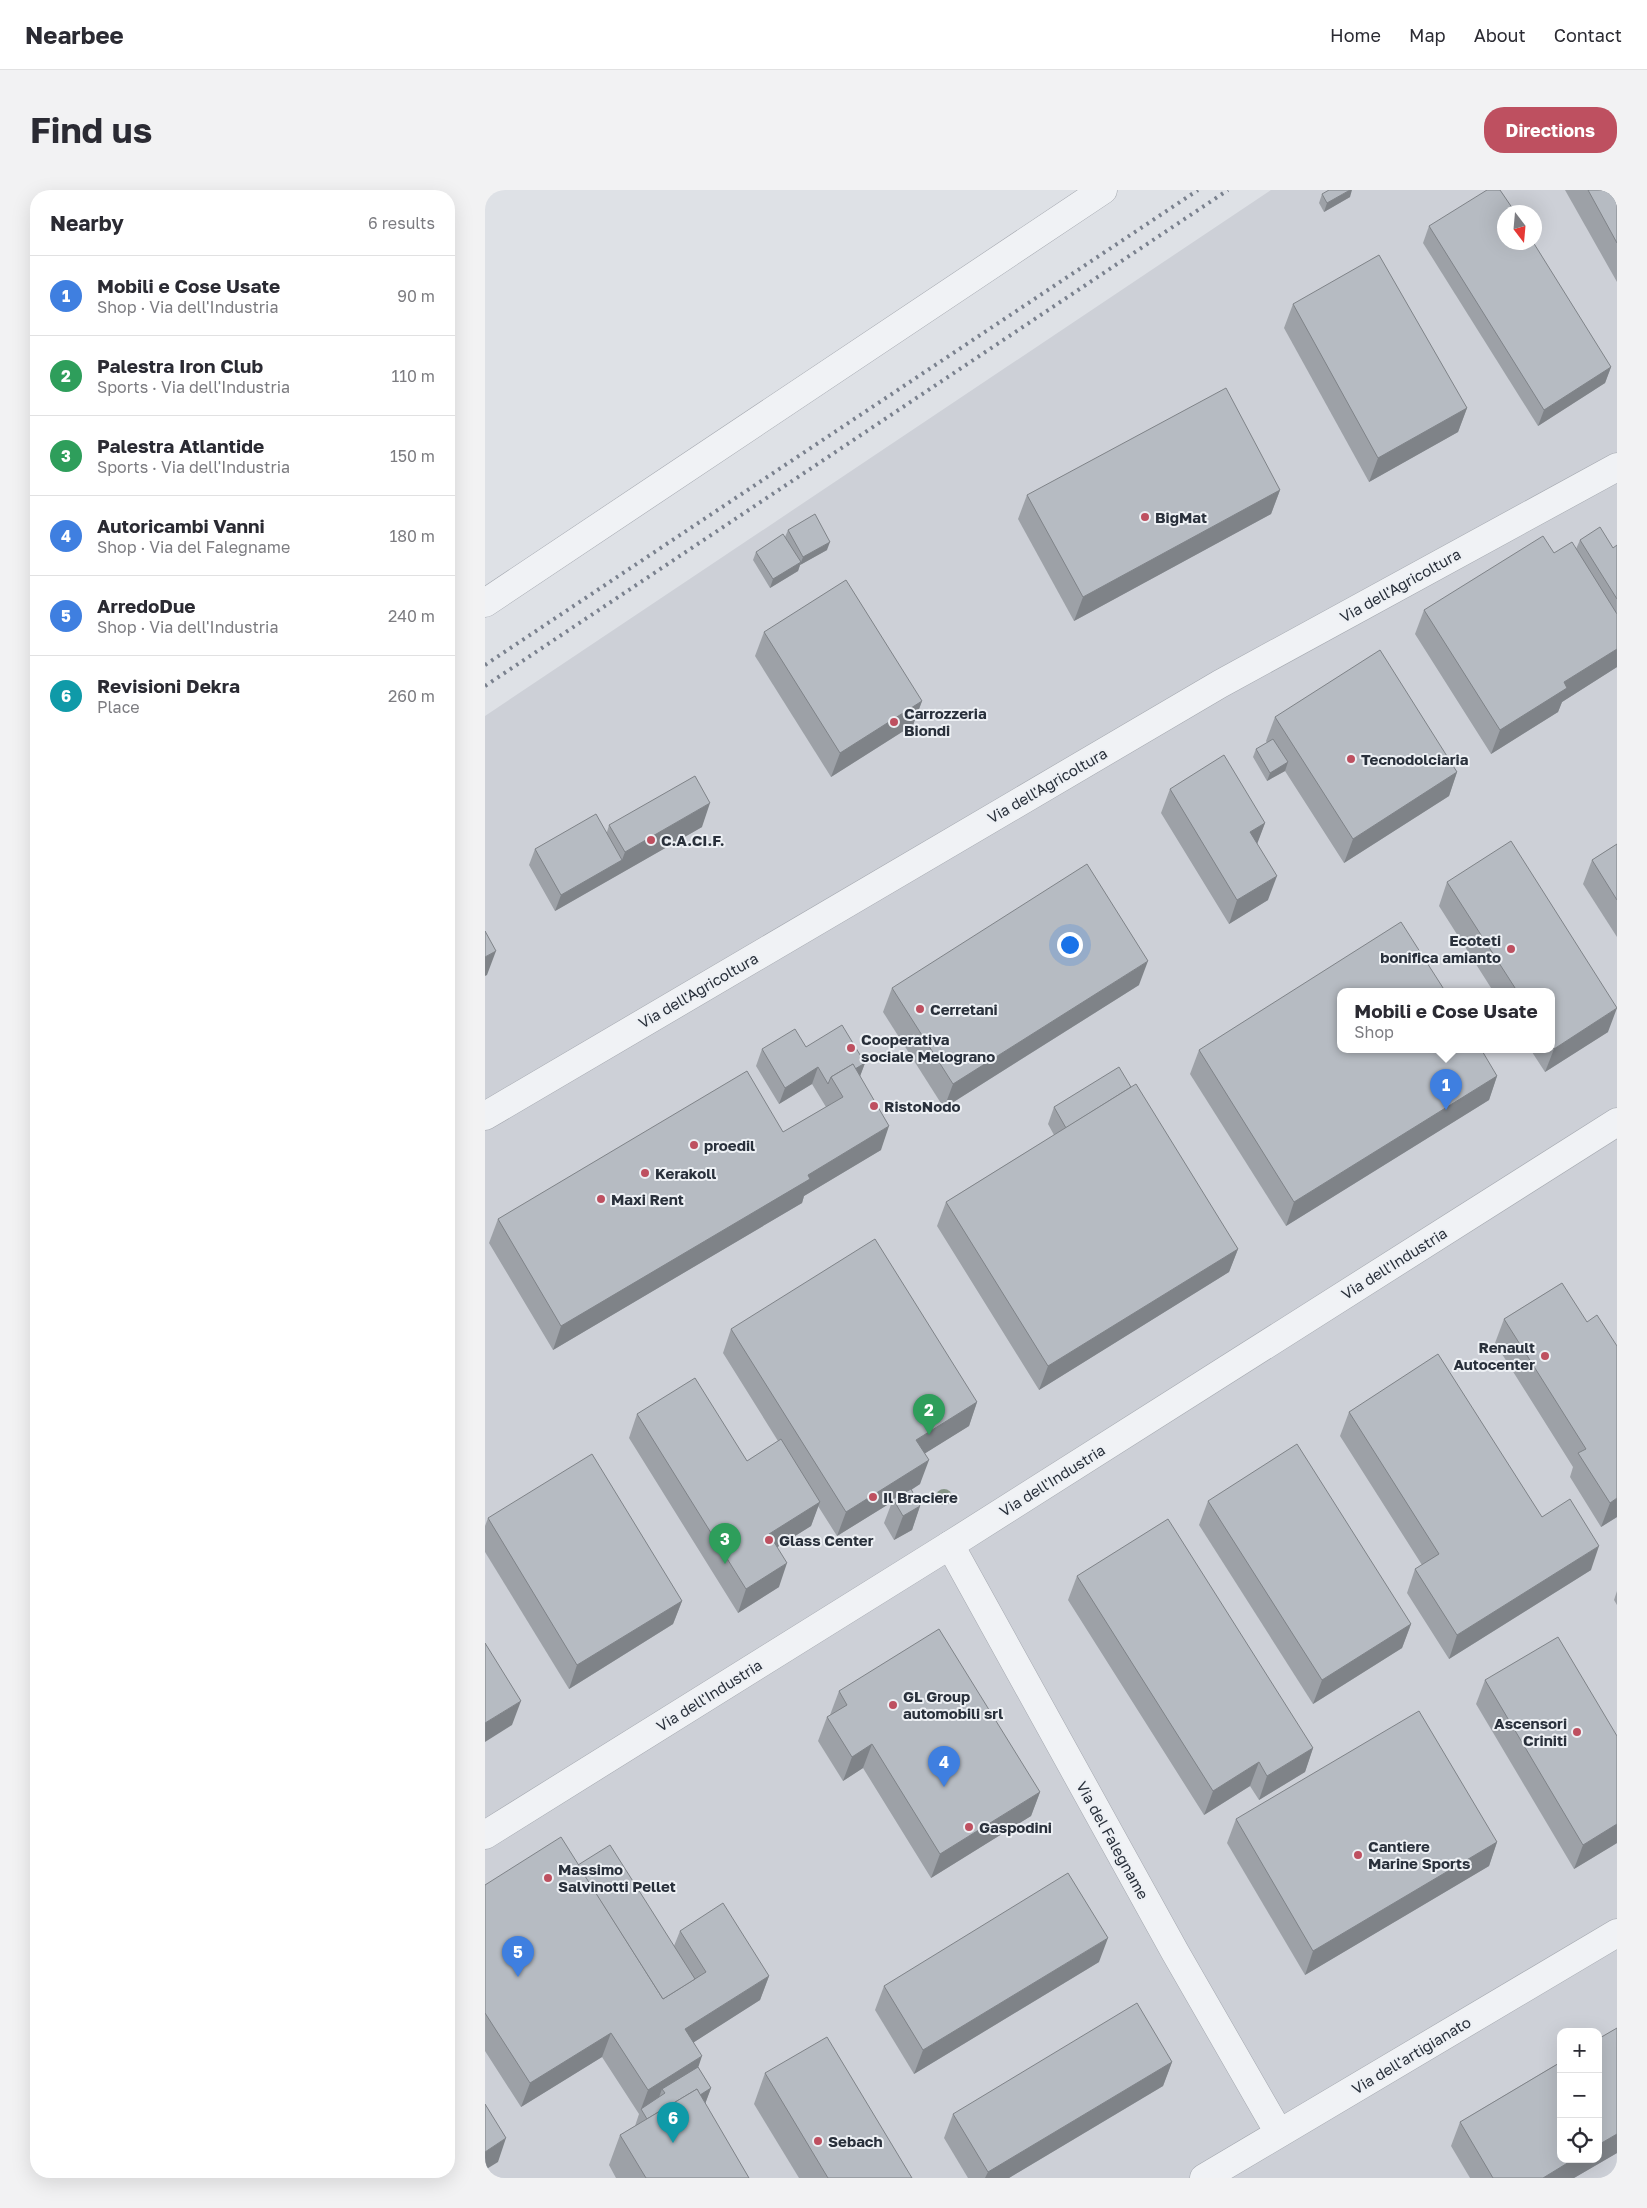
<!DOCTYPE html>
<meta charset="utf-8">
<style>
body{margin:0;font-family:"Golos Text",sans-serif;background:#f2f2f3;color:#2b2b33}
.controls{position:absolute;right:15px;bottom:15px;display:grid;overflow:hidden;border-radius:10px;box-shadow:0 5px 20px #0002}
.controls button{width:45px;height:45px;display:grid;place-items:center;padding:0;border:0;border-bottom:1px solid #e1e1e2;background:#fff;color:#2b2b33;font:25px sans-serif}
.compass{position:absolute;left:1012px;top:15px;width:45px;height:45px;border-radius:50%;background:#fff;box-shadow:0 5px 20px #0002;rotate:164deg}
.you{position:absolute;left:584px;top:754px;width:18px;height:18px;margin:-12px;border:4px solid #fff;border-radius:50%;background:#1a73e8;box-shadow:0 0 0 8px #1a73e833}
.badge{display:grid;place-items:center;width:32px;height:32px;border-radius:50%;background:#be5060;color:#fff;font-size:16px;font-weight:700}
.pin{position:absolute;translate:-50% -41px;filter:drop-shadow(0 1px 2px #0008)}
.pin::after{content:'';position:absolute;top:26px;width:18px;height:15px;background:inherit;clip-path:polygon(0 0,100% 0,50% 100%)}
.popup{position:absolute;left:852px;top:798px;width:218px;height:65px;box-sizing:border-box;display:grid;place-content:center;border-radius:10px;background:#fff;filter:drop-shadow(0 1px 4px #0005);font-size:16px;white-space:nowrap;color:#7c7c81}
.popup b{font-size:19px;color:#2b2b33}
.popup::after{content:'';position:absolute;left:50%;top:100%;margin-left:-10px;border:10px solid transparent;border-top-color:#fff}
.list{margin:0;padding:0;list-style:none}
h2{display:flex;justify-content:space-between;align-items:center;height:65px;margin:0;padding:0 20px;font-size:21px}
h2 small{font-size:16px;font-weight:400;color:#7c7c81}
.list li{display:grid;grid-template-columns:32px 1fr auto;gap:15px;align-items:center;box-sizing:border-box;height:80px;padding:0 20px;border-top:1px solid #e1e1e2}
.list b{display:block;font-size:19px;white-space:nowrap}
.list p{margin:0;font-size:16px;white-space:nowrap;color:#7c7c81}
.list em{font-size:16px;font-style:normal;color:#7c7c81}
.icon{flex:none;width:28px;height:28px;fill:none;stroke:currentColor;stroke-width:2;stroke-linecap:round;stroke-linejoin:round}
.map{position:relative;flex:none;width:1132px;height:1988px;overflow:hidden;border-radius:20px}
header{display:flex;align-items:center;gap:30px;box-sizing:border-box;height:70px;padding:0 25px;background:#fff;border-bottom:1px solid #e1e1e2}
header strong{font-size:24px}
nav{display:flex;gap:28px;margin-inline-start:auto;font-size:18px}
.intro{display:flex;align-items:center;justify-content:space-between;box-sizing:border-box;height:120px;padding:0 30px}
h1{margin:0;font-size:35px}
.button{padding:12px 22px;border-radius:20px;background:#be5060;color:#fff;font-size:18px;font-weight:700}
main{display:flex;gap:30px;padding:0 30px}
aside{flex:1;background:#fff;border-radius:20px;box-shadow:0 5px 20px #0002}
.map>svg:first-child{display:block}
</style>
<header>
<strong>Nearbee</strong>
<nav><a>Home</a><a>Map</a><a>About</a><a>Contact</a></nav>
</header>
<div class="intro"><h1>Find us</h1><a class="button">Directions</a></div>
<main>
<aside>
<h2>Nearby<small>6 results</small></h2>
<ul class="list">
<li><span class="badge" style="background:#3f7fe0">1</span><div><b>Mobili e Cose Usate</b><p>Shop · Via dell'Industria</p></div><em>90 m</em></li>
<li><span class="badge" style="background:#2e9e5b">2</span><div><b>Palestra Iron Club</b><p>Sports · Via dell'Industria</p></div><em>110 m</em></li>
<li><span class="badge" style="background:#2e9e5b">3</span><div><b>Palestra Atlantide</b><p>Sports · Via dell'Industria</p></div><em>150 m</em></li>
<li><span class="badge" style="background:#3f7fe0">4</span><div><b>Autoricambi Vanni</b><p>Shop · Via del Falegname</p></div><em>180 m</em></li>
<li><span class="badge" style="background:#3f7fe0">5</span><div><b>ArredoDue</b><p>Shop · Via dell'Industria</p></div><em>240 m</em></li>
<li><span class="badge" style="background:#0f9aa8">6</span><div><b>Revisioni Dekra</b><p>Place</p></div><em>260 m</em></li>
</ul>
</aside>
<div class="map">
<svg width="1132" height="1988" viewBox="0 0 1132 1988">
<rect width="100%" height="100%" fill="#dee1e6"/>
<!-- built -->
<path fill="#cdd0d7" fill-rule="evenodd" d="M786 0H1132V1988H0V526ZM1019 22H1050V52H1019ZM856 801H1066V859H856ZM1076 1842H1113V1969H1076Z"/>
<g fill="none" stroke-linecap="round" stroke-linejoin="round">
<!-- street casing -->
<g stroke="#a4a8af" stroke-width="29">
<g id="street">
<path d="M0 413 618 0"/>
<path d="M0 926 735 494 1132 277"/>
<path d="M465 1355 690 1762 794 1943"/>
<path d="M0 1645 465 1355 1132 932"/>
<path d="M719 1988 1132 1743"/>
</g>
</g>
<!-- street -->
<use href="#street" stroke="#f0f2f5" stroke-width="28"/>
<!-- rail -->
<g stroke="#7a818e" stroke-width="4" stroke-dasharray="2.5 5" stroke-linecap="butt">
<path d="M0 475 713 0"/>
<path d="M0 496 743 0"/>
</g>
</g>
<!-- trees -->
<circle fill="#859486" cx="459" cy="1307" r="8"/>
<!-- wall -->
<g fill="#9da1a7">
<path d="M1080 0H1132V92Z"/>
<path d="M837 4 865 7 839 22 834 13Z"/>
<path d="M944 36 1126 177 1120 193 1053 236 938 53Z"/>
<path d="M808 114 982 218 973 242 884 292 799 138Z"/>
<path d="M795 300 786 324 589 431 533 329 542 305Z"/>
<path d="M303 340 342 360 315 375 313 381 285 398 268 370 271 362 300 347Z"/>
<path d="M1095 350 1128 358 1132 355V477L1077 512 1073 522 1006 564 930 444 939 420 1069 363 1091 359Z"/>
<path d="M279 442 437 511 428 535 346 587 270 466Z"/>
<path d="M790 527 972 582 964 606 859 673 800 581 782 591 768 567 771 559 782 553 781 551Z"/>
<path d="M685 599 780 633 772 653 783 710 744 734 676 623Z"/>
<path d="M124 635 217 637 70 721 44 675 50 659 122 642Z"/>
<path d="M1132 654V747L1098 694 1107 670Z"/>
<path d="M962 692 1123 842 1060 882 1045 859H1066V801H1008L954 716Z"/>
<path d="M654 795 459 918 398 822 407 798Z"/>
<path d="M321 857 380 873 375 886 396 960 319 1006 317 1013 68 1160 4 1053 13 1029 298 942 341 917 327 894 294 914 271 876 277 859Z"/>
<path d="M714 860 1012 886 1004 910 801 1036 705 884Z"/>
<path d="M646 897 753 1059 744 1082 554 1200 452 1036 461 1012 569 945 563 934 569 917Z"/>
<path d="M1077 1093 1132 1327 1116 1337 1085 1287 1088 1277 1010 1153 1019 1129Z"/>
<path d="M246 1139 492 1212 484 1236 440 1263 435 1294 426 1300 435 1316 427 1340 409 1350 399 1333 407 1312 352 1346 333 1316 326 1336 292 1357 294 1397 253 1423 144 1248 152 1224 262 1271 293 1251 238 1163Z"/>
<path d="M864 1222 1057 1327 1106 1380 964 1469 922 1403 930 1379 937 1375 855 1246Z"/>
<path d="M723 1311 926 1434 917 1458 828 1514 714 1335Z"/>
<path d="M3 1328 197 1411 188 1434 84 1499 0 1362V1336Z"/>
<path d="M592 1386 828 1558 820 1582 774 1610 765 1596 719 1625 583 1410Z"/>
<path d="M1132 1401V1415L1129 1410Z"/>
<path d="M1000 1490 1132 1546V1653L1089 1679 991 1514Z"/>
<path d="M354 1501 555 1602 546 1626 446 1688 378 1578 358 1591 333 1551 342 1527 345 1525Z"/>
<path d="M751 1629 1012 1652 1004 1676 820 1785 742 1653Z"/>
<path d="M93 1675 189 1756 195 1741 284 1786 275 1810 209 1852 213 1877 226 1898 220 1914 264 1988H131L124 1975 135 1945 150 1936 154 1924 117 1867 36 1917 0 1861V1695Z"/>
<path d="M614 1772 429 1884 390 1820 399 1796Z"/>
<path d="M1132 1838V1963L1089 1988H985L966 1956 975 1932Z"/>
<path d="M687 1872 678 1896 524 1988H483L459 1948 468 1924Z"/>
<path d="M280 1883 427 1988H314L269 1914Z"/>
</g>
<!-- shaded-wall -->
<g fill="#7f8388">
<path d="M865 0H867L865 7 839 22 842 13Z"/>
<path d="M1126 177 1120 193 1053 236 1059 220Z"/>
<path d="M982 218 973 242 884 292 893 268Z"/>
<path d="M795 300 786 324 589 431 598 407Z"/>
<path d="M345 352 342 360 315 375 318 367Z"/>
<path d="M316 372 313 381 285 398 288 389Z"/>
<path d="M1132 459V477L1077 512 1073 522 1006 564 1015 540 1079 492Z"/>
<path d="M437 511 428 535 346 587 355 563Z"/>
<path d="M803 572 800 581 782 591 785 583Z"/>
<path d="M972 582 964 606 859 673 868 649Z"/>
<path d="M225 613 217 637 70 721 76 705 137 670 140 662Z"/>
<path d="M780 633 771 657 765 642Z"/>
<path d="M792 686 783 710 744 734 752 710Z"/>
<path d="M11 761 2 785 0 786V767Z"/>
<path d="M663 771 654 795 459 918 468 894Z"/>
<path d="M1132 818 1123 842 1060 882 1069 859Z"/>
<path d="M380 873 374 889 349 891Z"/>
<path d="M333 877 327 894 294 914 300 898Z"/>
<path d="M1012 886 1004 910 801 1036 809 1012Z"/>
<path d="M404 936 396 960 319 1006 317 1013 68 1160 76 1136 323 985Z"/>
<path d="M753 1059 744 1082 554 1200 563 1176Z"/>
<path d="M492 1212 484 1236 423 1274 431 1250Z"/>
<path d="M444 1270 435 1294 409 1311 408 1309 407 1312 352 1346 361 1322Z"/>
<path d="M1132 1308V1327L1116 1337 1125 1313Z"/>
<path d="M335 1312 326 1336 275 1368 284 1344Z"/>
<path d="M435 1316 427 1340 409 1350 418 1326Z"/>
<path d="M1114 1356 1106 1380 964 1469 972 1445Z"/>
<path d="M302 1373 294 1397 253 1423 261 1399Z"/>
<path d="M197 1411 188 1434 84 1499 92 1475Z"/>
<path d="M926 1434 917 1458 828 1514 837 1490Z"/>
<path d="M36 1511 27 1535 0 1552V1533Z"/>
<path d="M387 1554 378 1578 358 1591 367 1567Z"/>
<path d="M828 1558 820 1582 774 1610 782 1586Z"/>
<path d="M774 1572 765 1596 719 1625 728 1601Z"/>
<path d="M555 1602 546 1626 446 1688 455 1664Z"/>
<path d="M1132 1634V1653L1089 1679 1098 1655Z"/>
<path d="M1012 1652 1004 1676 820 1785 828 1761Z"/>
<path d="M623 1748 614 1772 429 1884 438 1860Z"/>
<path d="M284 1786 275 1810 192 1863 200 1839Z"/>
<path d="M126 1843 117 1867 36 1917 45 1893Z"/>
<path d="M217 1866 209 1890 180 1903 177 1899 172 1913 156 1919 163 1900Z"/>
<path d="M687 1872 678 1896 524 1988H500L503 1982Z"/>
<path d="M226 1898 220 1914 166 1935Z"/>
<path d="M1132 1944V1963L1089 1988H1058L1089 1969H1113V1955Z"/>
<path d="M21 1948 13 1972 0 1980V1962Z"/>
</g>
<!-- building -->
<g fill="#b6bbc2" stroke="#7f8388">
<path d="M844 0H865L842 13 837 4Z"/>
<path d="M1002 0H1015L1030 22H1020V52H1048L1126 177 1059 220 944 36Z"/>
<path d="M1103 0H1132V53Z"/>
<path d="M894 65 982 218 893 268 808 114Z"/>
<path d="M741 198 795 300 598 407 542 305Z"/>
<path d="M330 324 345 352 318 367 303 340Z"/>
<path d="M1115 337 1128 358 1132 355V409L1095 350Z"/>
<path d="M298 344 316 372 288 389 271 362Z"/>
<path d="M1058 346 1069 363 1087 352 1132 424V459L1079 492 1082 498 1015 540 939 420Z"/>
<path d="M361 390 437 511 355 563 279 442Z"/>
<path d="M895 460 972 582 868 649 790 527Z"/>
<path d="M788 549 803 572 785 583 771 559Z"/>
<path d="M739 565 780 633 765 642 792 686 752 710 685 599Z"/>
<path d="M210 586 225 613 140 662 124 635Z"/>
<path d="M111 624 137 670 76 705 50 659Z"/>
<path d="M1026 651 1132 818 1069 859 1066 855V801H1032L962 692Z"/>
<path d="M1132 654V710L1107 670Z"/>
<path d="M602 674 663 771 468 894 407 798Z"/>
<path d="M916 732 960 801H856V859H996L1012 886 809 1012 714 860Z"/>
<path d="M0 741 11 761 0 767Z"/>
<path d="M357 835 380 873 370 879 368 874 346 887 343 894 333 877 300 898 277 859 310 839 321 857Z"/>
<path d="M368 874 404 936 323 985 325 989 76 1136 13 1029 262 881 298 942 358 907 346 887Z"/>
<path d="M634 877 646 897 581 938 569 917Z"/>
<path d="M651 894 753 1059 563 1176 461 1012Z"/>
<path d="M390 1049 492 1212 431 1250 444 1270 361 1322 246 1139Z"/>
<path d="M1077 1093 1102 1132 1112 1125 1132 1156V1308L1125 1313 1093 1263 1101 1259 1019 1129Z"/>
<path d="M953 1164 1057 1327 1085 1309 1114 1356 972 1445 930 1379 954 1364 864 1222Z"/>
<path d="M210 1188 262 1271 296 1249 335 1312 284 1344 302 1373 261 1399 152 1224Z"/>
<path d="M812 1254 926 1434 837 1490 723 1311Z"/>
<path d="M107 1264 197 1411 92 1475 3 1328Z"/>
<path d="M426 1299 435 1316 418 1326 408 1309Z"/>
<path d="M683 1329 828 1558 782 1586 774 1572 728 1601 592 1386Z"/>
<path d="M454 1439 555 1602 455 1664 387 1554 367 1567 342 1527 362 1515 354 1501Z"/>
<path d="M1073 1447 1132 1546V1634L1098 1655 1000 1490Z"/>
<path d="M0 1453 36 1511 0 1533Z"/>
<path d="M934 1521 1012 1652 828 1761 751 1629Z"/>
<path d="M76 1647 178 1809 221 1782 195 1741 238 1713 284 1786 200 1839 217 1866 163 1900 126 1843 45 1893 0 1823V1695Z"/>
<path d="M125 1655 210 1789 178 1809 93 1675Z"/>
<path d="M583 1683 623 1748 438 1860 399 1796Z"/>
<path d="M652 1813 687 1872 503 1982 468 1924Z"/>
<path d="M1132 1838V1944L1113 1955V1849Z"/>
<path d="M342 1847 427 1988H343L280 1883Z"/>
<path d="M1076 1872V1969H1089L1058 1988H1008L975 1932Z"/>
<path d="M213 1877 226 1898 215 1905 212 1899 162 1929 156 1919 180 1903 177 1899Z"/>
<path d="M212 1899 264 1988H161L135 1945Z"/>
<path d="M0 1914 21 1948 0 1962Z"/>
</g>
<!-- markers -->
<g fill="#be5060" stroke="#edf0f4" stroke-width="2">
<circle cx="660" cy="327" r="5"/>
<circle cx="409" cy="532" r="5"/>
<circle cx="866" cy="569" r="5"/>
<circle cx="166" cy="650" r="5"/>
<circle cx="1026" cy="759" r="5"/>
<circle cx="435" cy="819" r="5"/>
<circle cx="366" cy="858" r="5"/>
<circle cx="389" cy="916" r="5"/>
<circle cx="209" cy="955" r="5"/>
<circle cx="160" cy="983" r="5"/>
<circle cx="116" cy="1009" r="5"/>
<circle cx="1060" cy="1166" r="5"/>
<circle cx="388" cy="1307" r="5"/>
<circle cx="284" cy="1350" r="5"/>
<circle cx="408" cy="1515" r="5"/>
<circle cx="1092" cy="1542" r="5"/>
<circle cx="484" cy="1637" r="5"/>
<circle cx="873" cy="1665" r="5"/>
<circle cx="63" cy="1688" r="5"/>
<circle cx="333" cy="1951" r="5"/>
</g>
<g text-anchor="middle" dominant-baseline="central" stroke-width="4" stroke-linejoin="round" paint-order="stroke">
<!-- poi labels -->
<g font-size="15" font-weight="bold" fill="#29303b" stroke="#edf0f4" text-anchor="start">
<text x="670" y="327">BigMat</text>
<text x="419" y="523">Carrozzeria<tspan x="419" dy="17">Biondi</tspan></text>
<text x="876" y="569">Tecnodolciaria</text>
<text x="176" y="650">C.A.CI.F.</text>
<text x="1016" y="750" text-anchor="end">Ecoteti<tspan x="1016" dy="17">bonifica amianto</tspan></text>
<text x="445" y="819">Cerretani</text>
<text x="376" y="849">Cooperativa<tspan x="376" dy="17">sociale Melograno</tspan></text>
<text x="399" y="916">RistoNodo</text>
<text x="219" y="955">proedil</text>
<text x="170" y="983">Kerakoll</text>
<text x="126" y="1009">Maxi Rent</text>
<text x="1050" y="1157" text-anchor="end">Renault<tspan x="1050" dy="17">Autocenter</tspan></text>
<text x="398" y="1307">Il Braciere</text>
<text x="294" y="1350">Glass Center</text>
<text x="418" y="1506">GL Group<tspan x="418" dy="17">automobili srl</tspan></text>
<text x="1082" y="1533" text-anchor="end">Ascensori<tspan x="1082" dy="17">Criniti</tspan></text>
<text x="494" y="1637">Gaspodini</text>
<text x="883" y="1656">Cantiere<tspan x="883" dy="17">Marine Sports</tspan></text>
<text x="73" y="1679">Massimo<tspan x="73" dy="17">Salvinotti Pellet</tspan></text>
<text x="343" y="1951">Sebach</text>
</g>
<!-- street labels -->
<g font-size="15" fill="#29303b" stroke="#edf0f4">
<text transform="translate(915 395) rotate(-29)">Via dell'Agricoltura</text>
<text transform="translate(562 595) rotate(-30)">Via dell'Agricoltura</text>
<text transform="translate(213 800) rotate(-30)">Via dell'Agricoltura</text>
<text transform="translate(909 1073) rotate(-32)">Via dell'Industria</text>
<text transform="translate(567 1290) rotate(-32)">Via dell'Industria</text>
<text transform="translate(224 1505) rotate(-32)">Via dell'Industria</text>
<text transform="translate(628 1650) rotate(61)">Via del Falegname</text>
<text transform="translate(926 1865) rotate(-31)">Via dell'artigianato</text>
</g>
</g>
</svg>
<div class="controls">
<button>+</button>
<button>−</button>
<button><svg class="icon" aria-label="locate" viewBox="0 0 24 24"><circle cx="12" cy="12" r="6"/><path d="M12 2v4M12 18v4M2 12h4M18 12h4"/></svg></button>
</div>
<svg class="compass" viewBox="-18 -18 36 36"><path d="M0-13l5 13h-10z" fill="#e53935"/><path d="M0 13l5-13h-10z" fill="#7c7c81"/></svg>
<div class="you"></div>
<div class="pin badge" style="left:961px;top:920px;background:#3f7fe0">1</div>
<div class="popup"><b>Mobili e Cose Usate</b>Shop</div>
<div class="pin badge" style="left:444px;top:1245px;background:#2e9e5b">2</div>
<div class="pin badge" style="left:240px;top:1374px;background:#2e9e5b">3</div>
<div class="pin badge" style="left:459px;top:1597px;background:#3f7fe0">4</div>
<div class="pin badge" style="left:33px;top:1787px;background:#3f7fe0">5</div>
<div class="pin badge" style="left:188px;top:1953px;background:#0f9aa8">6</div>
</div>
</main>
